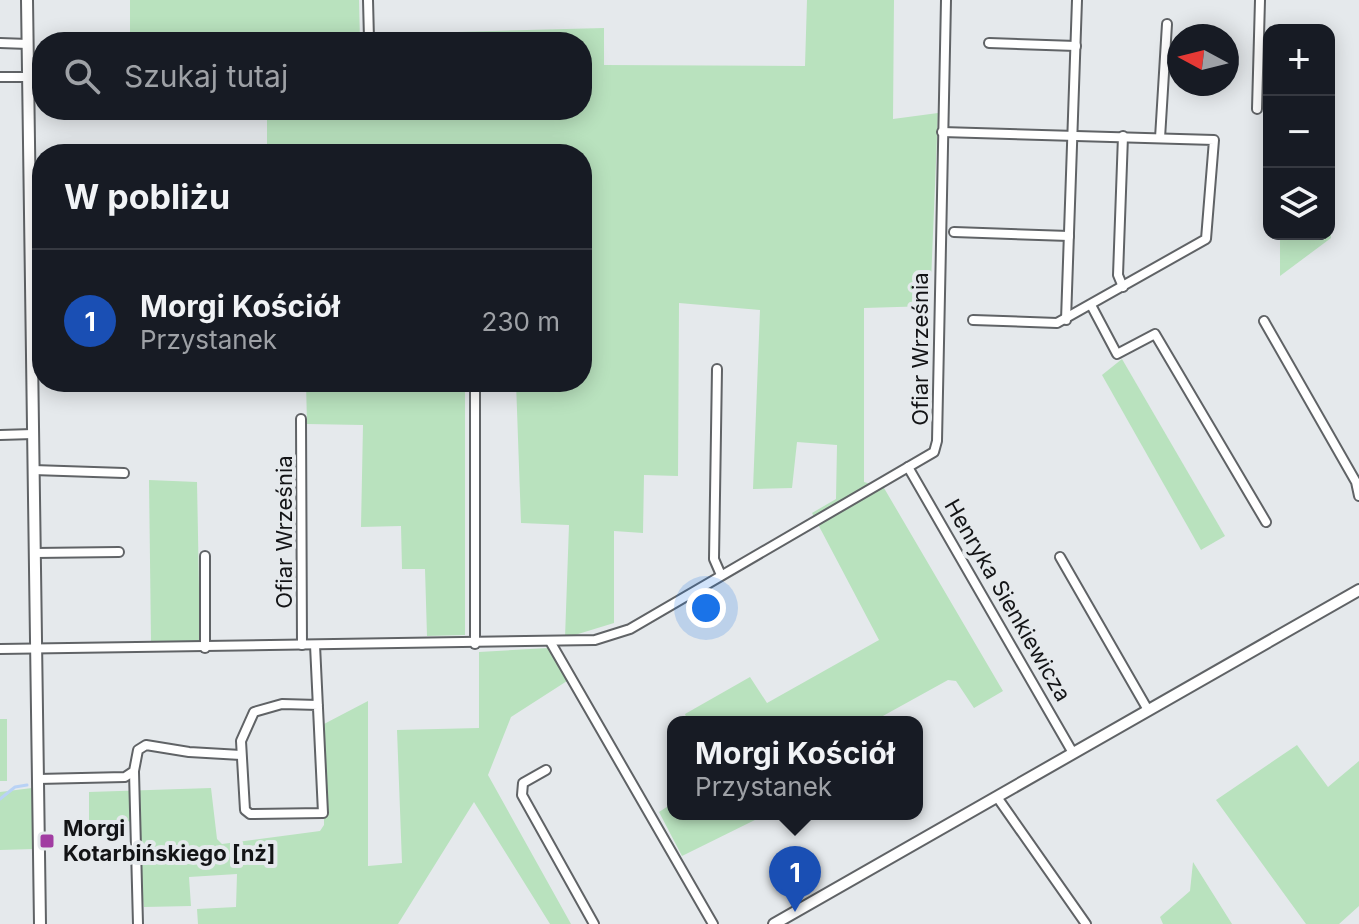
<!DOCTYPE html>
<html lang="pl">
<meta charset="utf-8">
<style>
body{margin:0;font-family:Inter,sans-serif;background:#20242c;color:#f1f3f6}
.controls{position:absolute;right:24px;top:24px;display:grid;overflow:hidden;border-radius:16px;box-shadow:0 4px 20px #0003}
.controls button{width:72px;height:72px;display:grid;place-items:center;padding:0;border:0;border-bottom:2px solid #363941;background:#171b24;color:#f1f3f6;font:40px sans-serif}
.compass{position:absolute;left:1167px;top:24px;width:72px;height:72px;border-radius:50%;background:#171b24;box-shadow:0 4px 20px #0003;rotate:277deg}
.you{position:absolute;left:706px;top:608px;width:28px;height:28px;margin:-20px;border:6px solid #fff;border-radius:50%;background:#1a73e8;box-shadow:0 0 0 12px #1a73e833}
.badge{display:grid;place-items:center;width:52px;height:52px;border-radius:50%;background:#8c9099;color:#fff;font-size:26px;font-weight:700}
.pin{position:absolute;translate:-50% -66px;filter:drop-shadow(0 2px 4px #0008)}
.pin::after{content:'';position:absolute;top:42px;width:28px;height:24px;background:inherit;clip-path:polygon(0 0,100% 0,50% 100%)}
.popup{position:absolute;left:667px;top:716px;width:256px;height:104px;box-sizing:border-box;display:grid;place-content:center;border-radius:16px;background:#171b24;filter:drop-shadow(0 2px 6px #0005);font-size:26px;white-space:nowrap;color:#9ea1a6}
.popup b{font-size:30px;color:#f1f3f6}
.popup::after{content:'';position:absolute;left:50%;top:100%;margin-left:-16px;border:16px solid transparent;border-top-color:#171b24}
.list{margin:0;padding:0;list-style:none}
h2{display:flex;justify-content:space-between;align-items:center;height:104px;margin:0;padding:0 32px;font-size:34px}
h2 small{font-size:26px;font-weight:400;color:#9ea1a6}
.list li{display:grid;grid-template-columns:52px 1fr auto;gap:24px;align-items:center;box-sizing:border-box;height:144px;padding:0 32px;border-top:2px solid #363941}
.list b{display:block;font-size:30px;white-space:nowrap}
.list p{margin:0;font-size:26px;white-space:nowrap;color:#9ea1a6}
.list em{font-size:26px;font-style:normal;color:#9ea1a6}
.icon{flex:none;width:44px;height:44px;fill:none;stroke:currentColor;stroke-width:2;stroke-linecap:round;stroke-linejoin:round}
.map{position:relative;flex:none;width:1359px;height:924px;overflow:hidden}
.search{position:absolute;background:#171b24;box-shadow:0 4px 20px #0003;left:32px;top:32px;width:560px;height:88px;display:flex;align-items:center;gap:20px;box-sizing:border-box;padding:0 28px;border-radius:32px;color:#9ea1a6;font-size:30px}
.panel{position:absolute;background:#171b24;box-shadow:0 4px 20px #0003;left:32px;top:144px;width:560px;height:248px;border-radius:32px}
.map>svg:first-child{display:block}
</style>
<div class="map">
<svg width="1359" height="924" viewBox="0 0 1359 924">
<rect width="100%" height="100%" fill="#e5e9ec"/>
<!-- green -->
<g fill="#b9e2be">
<path d="M130 0H359L360 42H130Z"/>
<path d="M807 0H894L893 119 938 113 930 306 864 308V482L884 488 1003 691 974 708 956 681 948 680 872 722H688L685 714 750 677 767 703 879 640 812 513 836 499 837 445 797 442 792 488 753 489 760 310 679 303 678 476 644 475 643 533 614 531V623L565 638 569 525 521 523 516 382H582V154H267V110H582V42H457V32L604 28V65L805 66Z"/>
<path d="M1329 220 1331 238 1280 276V234H1329Z"/>
<path d="M1122 359 1225 536 1201 550 1102 375Z"/>
<path d="M306 382H465V635L427 636 425 569H402L401 526 361 527 363 425 307 424Z"/>
<path d="M149 480 197 482 200 641 151 642Z"/>
<path d="M548 648 567 681 511 717 488 775 571 924H550L474 802 398 924H198L197 909 236 907 237 874 189 877 191 906 144 907 133 825 127 820H89V792L211 788 217 839 222 844 320 831 324 825V724L368 701V866L402 863 397 730 479 728V652Z"/>
<rect x="0" y="719" width="7" height="62"/>
<path d="M1297 745 1328 787 1359 761V906L1339 924H1306L1216 800Z"/>
<path d="M32 788 34 849 0 850V792Z"/>
<path d="M673 803V814H767L682 856 659 812Z"/>
<path d="M1193 862 1232 924H1163L1160 917 1190 891Z"/>
</g>
<g fill="none" stroke-linecap="round" stroke-linejoin="round">
<!-- stream -->
<path stroke="#b9d2f5" stroke-width="3" d="M0 799 15 787 27 785"/>
<!-- minor casing -->
<g stroke="#606366" stroke-width="12">
<g id="minor">
<path d="M368 0 369 39"/>
<path d="M0 43 28 44"/>
<path d="M989 43 1076 46"/>
<path d="M0 77H28"/>
<path d="M1257 109 1260 0"/>
<path d="M942 132 1214 140 1206 239 1057 323 973 320"/>
<path d="M1160 138 1167 24"/>
<path d="M954 232 1069 236"/>
<path d="M1123 287 1118 275 1123 136"/>
<path d="M1091 305 1117 354 1155 334 1266 522"/>
<path d="M1066 320 1077 0"/>
<path d="M1264 321 1356 482 1359 496"/>
<path d="M717 369 714 559 721 575"/>
<path d="M475 382V644"/>
<path d="M301 419 302 645"/>
<path d="M0 435 33 434"/>
<path d="M908 467 1073 753"/>
<path d="M33 470 124 473"/>
<path d="M35 553 119 552"/>
<path d="M205 556V648"/>
<path d="M1060 557 1148 710"/>
<path d="M551 643 713 924"/>
<path d="M315 645 323 813 250 814 245 810 241 741 254 712 282 704 318 705"/>
<path d="M0 649 595 640 630 629 934 452 937 441 946 0"/>
<path d="M546 770 523 783 522 795 594 924"/>
<path d="M134 772 138 924"/>
<path d="M38 779 125 777 134 771 138 750 146 745 189 752 241 755"/>
<path d="M997 797 1086 924"/>
</g>
</g>
<!-- tertiary casing -->
<g stroke="#606366" stroke-width="14">
<g id="tertiary">
<path d="M27 0 40 924"/>
<path d="M774 924 1359 590"/>
</g>
</g>
<!-- minor -->
<use href="#minor" stroke="#fff" stroke-width="8"/>
<!-- tertiary -->
<use href="#tertiary" stroke="#fff" stroke-width="10"/>
</g>
<!-- markers -->
<rect fill="#a13ca2" stroke="#e5e9ec" stroke-width="3" x="39" y="833" width="16" height="16" rx="4"/>
<g text-anchor="middle" dominant-baseline="central" stroke-width="8" stroke-linejoin="round" paint-order="stroke">
<!-- street labels -->
<g font-size="22" fill="#131416" stroke="#e5e9ec">
<text transform="translate(920 349) rotate(-90)">Ofiar Września</text>
<text transform="translate(284 532) rotate(-90)">Ofiar Września</text>
<text transform="translate(1008 600) rotate(60)">Henryka Sienkiewicza</text>
</g>
<!-- poi labels -->
<g font-size="22" font-weight="bold" fill="#131416" stroke="#e5e9ec" text-anchor="start">
<text x="63" y="828">Morgi<tspan x="63" dy="25">Kotarbińskiego [nż]</tspan></text>
</g>
</g>
</svg>
<div class="controls">
<button>+</button>
<button>−</button>
<button><svg class="icon" aria-label="layers" viewBox="0 0 24 24"><path d="M12 4l9 5-9 5-9-5zM3 14l9 5 9-5"/></svg></button>
</div>
<svg class="compass" viewBox="-18 -18 36 36"><path d="M0-13l5 13h-10z" fill="#e53935"/><path d="M0 13l5-13h-10z" fill="#9ea1a6"/></svg>
<div class="you"></div>
<div class="pin badge" style="left:795px;top:912px;background:#1a4fb4">1</div>
<div class="popup"><b>Morgi Kościół</b>Przystanek</div>
<div class="search"><svg class="icon" aria-label="search" viewBox="0 0 24 24"><circle cx="10" cy="10" r="6"/><path d="M15 15l6 6"/></svg>Szukaj tutaj</div>
<section class="panel">
<h2>W pobliżu<small></small></h2>
<ul class="list">
<li><span class="badge" style="background:#1a4fb4">1</span><div><b>Morgi Kościół</b><p>Przystanek</p></div><em>230 m</em></li>
</ul>
</section>
</div>
